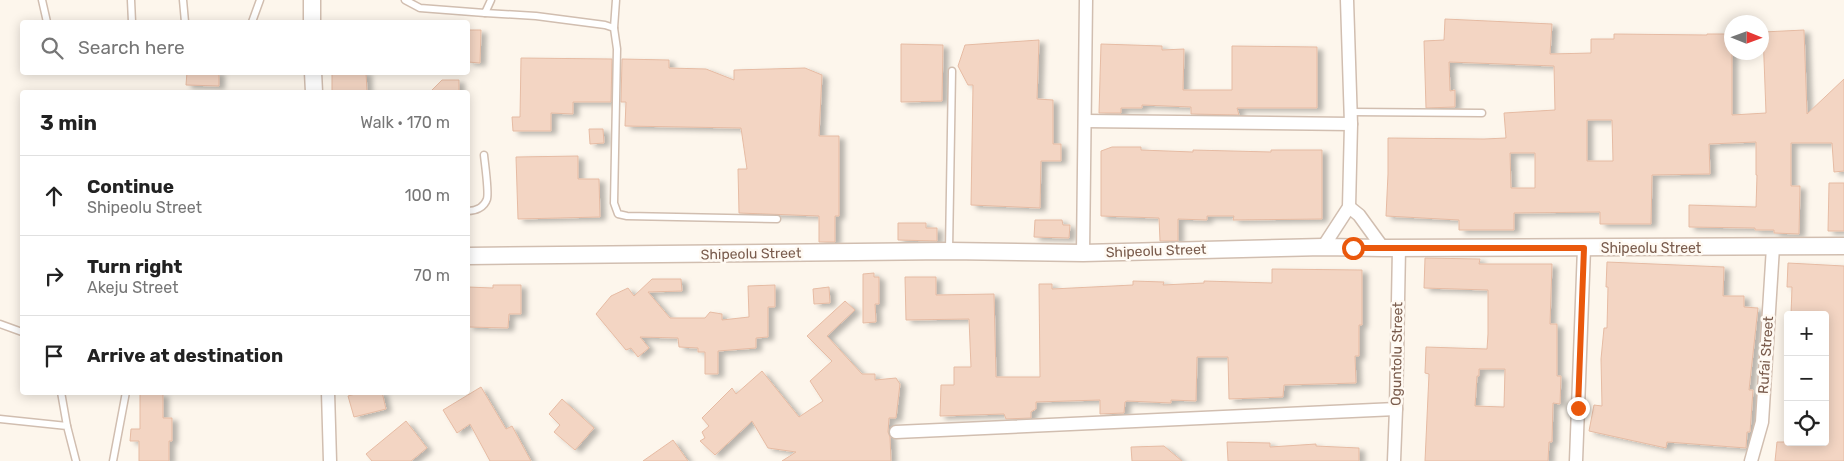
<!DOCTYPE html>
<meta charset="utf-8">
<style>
body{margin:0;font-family:Rubik,sans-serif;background:#f6f6f6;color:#222}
.controls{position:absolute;right:15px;bottom:15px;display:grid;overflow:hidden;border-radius:5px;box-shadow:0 2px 12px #0003}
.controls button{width:45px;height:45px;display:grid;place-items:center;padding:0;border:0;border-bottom:1px solid #e0e0e0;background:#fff;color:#222;font:25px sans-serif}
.compass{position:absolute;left:1724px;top:15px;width:45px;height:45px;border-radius:50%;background:#fff;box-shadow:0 2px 12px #0003;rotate:91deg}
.stop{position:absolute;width:15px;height:15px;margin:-11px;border:4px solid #ea580c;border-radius:50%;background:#fff}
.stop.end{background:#ea580c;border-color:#fff;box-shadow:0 1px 5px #0008}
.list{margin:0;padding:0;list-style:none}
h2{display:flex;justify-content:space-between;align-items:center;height:65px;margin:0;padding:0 20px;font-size:21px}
h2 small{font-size:16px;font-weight:400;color:#767676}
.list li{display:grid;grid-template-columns:32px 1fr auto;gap:15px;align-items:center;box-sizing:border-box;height:80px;padding:0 20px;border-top:1px solid #e0e0e0}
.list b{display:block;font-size:19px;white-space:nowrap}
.list p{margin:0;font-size:16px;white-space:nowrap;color:#767676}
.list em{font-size:16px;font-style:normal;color:#767676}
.icon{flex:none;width:28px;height:28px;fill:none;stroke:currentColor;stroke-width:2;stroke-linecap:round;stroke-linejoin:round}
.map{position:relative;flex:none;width:1844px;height:461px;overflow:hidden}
.search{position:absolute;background:#fff;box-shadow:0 2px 12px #0003;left:20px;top:20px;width:450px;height:55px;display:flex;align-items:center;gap:12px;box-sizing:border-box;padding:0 18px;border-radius:5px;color:#767676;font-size:19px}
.panel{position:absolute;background:#fff;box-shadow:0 2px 12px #0003;left:20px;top:90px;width:450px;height:305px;border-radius:5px}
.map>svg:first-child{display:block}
</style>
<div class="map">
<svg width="1844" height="461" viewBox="0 0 1844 461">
<defs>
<filter id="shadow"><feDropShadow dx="5.5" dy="3" stdDeviation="2.5" flood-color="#0004"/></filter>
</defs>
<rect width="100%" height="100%" fill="#fdf6ec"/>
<!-- building -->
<g fill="#f3d5c3" stroke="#e6bba3" fill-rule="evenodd" filter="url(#shadow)">
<path d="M1445 19 1552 24 1550 54 1591 53V39H1614V34L1707 35V34H1732V115L1766 113 1763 32 1804 30 1807 114 1844 79V171L1834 172 1832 143H1791V186H1800L1799 234 1774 233V230H1755V228L1689 227V205L1756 207 1757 175H1756V142L1709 144 1710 174 1652 175 1651 224H1600V212L1514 213V230H1459V220L1386 216 1388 174V138L1484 139 1506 138 1504 113 1555 110 1554 66 1449 62 1450 91 1455 90V107L1426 108 1424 41 1444 40ZM1587 120H1612L1613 161H1587ZM1510 153H1535V188H1511Z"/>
<path d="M468 30H481L480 63 468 62Z"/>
<path d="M1039 40 1037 99 1053 100V144H1061V161H1041L1040 208 971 205 973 85H968L958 66 965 45Z"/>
<path d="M901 44 943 45 942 101 901 102Z"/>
<path d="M1101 44 1162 46V50L1184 49 1183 90H1232V46L1317 47V108H1237L1239 115 1191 114V107L1142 105V108H1121V113H1099Z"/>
<path d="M521 58 612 59 611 102H573V114L551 113V131H513L512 117H520Z"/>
<path d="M622 59 669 60V68L706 69 734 80V70L805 68 822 75 819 136H839V216H835V242H819V216L739 213 738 169H747L741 128 625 126 626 102H621Z"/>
<path d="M187 72H219V86L186 85Z"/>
<path d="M332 72H366L367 92H332Z"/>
<path d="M442 80H459V92H430Z"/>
<path d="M589 129H603L604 143 590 144Z"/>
<path d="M1112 147H1141V150L1193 152V150L1271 152V150H1322V219L1233 220 1234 216H1207V220L1178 219V241H1160L1159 218 1101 216V151Z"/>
<path d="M578 156V179H599L600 217 518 219 516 157Z"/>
<path d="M1829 183H1844V231H1828Z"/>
<path d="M1035 220H1062L1063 225H1070L1069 238 1034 237Z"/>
<path d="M898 223H926V228H937V241L898 240Z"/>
<path d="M1425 258 1480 259 1479 264H1552L1550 324H1557V376H1561L1560 404 1553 403 1552 442H1549L1548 461H1425L1429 374 1425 373 1426 347 1487 349 1488 334V290L1424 288ZM1479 369H1505L1504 407 1475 406 1477 376H1479Z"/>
<path d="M1607 262 1724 267 1723 296H1744V307L1758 308 1749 390H1753L1750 432H1747L1746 448 1667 442 1666 448 1589 431 1594 405 1602 406 1601 359 1604 328H1607L1608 287H1606Z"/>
<path d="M1788 263 1844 266V461H1775L1777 442H1825V389L1828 360H1825V315H1791L1792 287H1787Z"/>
<path d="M1272 269 1362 270V325H1359V356H1355L1356 383 1284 385 1283 397 1229 399 1228 357H1197L1196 401 1171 400V403L1127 401 1125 402 1124 413 1100 414V400L1036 402V409L1031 412V418L1006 419 1004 414 940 416 941 385H954V367H971L969 319 906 320 905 277H936V295L994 294 996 377H1040L1039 284H1052V289L1133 285V281L1164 282 1163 285 1204 283V281L1272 283Z"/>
<path d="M874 273V277H879V304H875L876 322 863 323V274Z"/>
<path d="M652 279H681L682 291 648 292 670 318H705L710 312 722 314V320L749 317 748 286 775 285V307H768V337L756 338V348L718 351V374H705V352H698V348L679 347 678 338 640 337 649 348 638 357 631 348 626 350 596 314 611 296 628 288 634 296Z"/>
<path d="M493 285H521V314H509L508 328 468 327V287L493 288Z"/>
<path d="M829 287 830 303 814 304 813 289Z"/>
<path d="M845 301 855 310 827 336 862 374H875V380L896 378 900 384 896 418H889L888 432 890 437 891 461H782L796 452 768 448 752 421 715 455 700 441 705 438 702 432 709 426 702 418 732 388 736 394 762 371 799 417 823 401 810 381 832 361 807 336Z"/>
<path d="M481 387 506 429 512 426 531 461H490L470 424 457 433 443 410Z"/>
<path d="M362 392H382L386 409 354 417 348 396Z"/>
<path d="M140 393 163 394V418H172V441H169V461H139V441H130L131 429H140Z"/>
<path d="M562 399 594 428 575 450 554 432 560 425 549 414Z"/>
<path d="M406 421 427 448 411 461H372L366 454Z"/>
<path d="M673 440 688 461H643Z"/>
<path d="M1227 442 1270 443V447L1316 444V446L1359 448V461H1228Z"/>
<path d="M1164 446 1182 461H1132L1131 447Z"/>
</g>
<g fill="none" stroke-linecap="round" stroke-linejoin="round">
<!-- service casing -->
<g stroke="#d1beb0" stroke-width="9">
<g id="service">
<path d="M42 0 47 22"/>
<path d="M131 0 132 22"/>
<path d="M183 0 185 22"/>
<path d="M405 0 420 8 485 13 491 0"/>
<path d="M485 13 536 16 605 25 614 28 617 49 614 203 618 214 627 216 777 219"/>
<path d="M252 22 260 0"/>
<path d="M614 28 616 0"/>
<path d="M1351 112 1482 113"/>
<path d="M468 211C475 211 484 208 487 199 489 192 485 165 484 155"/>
<path d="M949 250 952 71"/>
<path d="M0 324 22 332"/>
<path d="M61 392 67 426"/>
<path d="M0 419 67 426 76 461"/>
<path d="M113 461 126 392"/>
</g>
</g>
<!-- minor casing -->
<g stroke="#d1beb0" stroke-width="15">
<g id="minor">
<path d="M1085 121 1351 124"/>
<path d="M1349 207 1359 215 1383 248"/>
<path d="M1323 247 1349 207 1351 124 1347 0"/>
<path d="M1083 253 1086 0"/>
<path d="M328 392 330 461"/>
<path d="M896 432 1396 409"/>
<path d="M1394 461 1396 409 1399 248"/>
<path d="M1576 461 1584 248"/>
<path d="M1751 461 1762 422 1773 247"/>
</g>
</g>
<!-- tertiary casing -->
<g stroke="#d1beb0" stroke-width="19">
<g id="tertiary">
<path d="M312 0V22"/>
<path d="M313 72 314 92"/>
<path d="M468 256 949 251 1083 253 1323 247 1383 248 1844 246"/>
</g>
</g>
<!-- service -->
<use href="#service" stroke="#fff" stroke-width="6"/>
<!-- minor -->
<use href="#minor" stroke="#fff" stroke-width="12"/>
<!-- tertiary -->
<use href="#tertiary" stroke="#fff" stroke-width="16"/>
</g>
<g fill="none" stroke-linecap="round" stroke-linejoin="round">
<!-- route -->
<path stroke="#ea580c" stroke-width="6" d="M1353 248H1584L1578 408"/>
</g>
<g text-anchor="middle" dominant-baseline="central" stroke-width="5" stroke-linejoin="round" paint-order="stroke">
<!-- street labels -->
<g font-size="14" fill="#7a5c4d" stroke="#fffaf3">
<text x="1651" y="248">Shipeolu Street</text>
<text transform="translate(1156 251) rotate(-2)">Shipeolu Street</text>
<text transform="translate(751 254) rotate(-1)">Shipeolu Street</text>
<text transform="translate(1397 354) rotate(-89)">Oguntolu Street</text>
<text transform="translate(1766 355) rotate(-86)">Rufai Street</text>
</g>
</g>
</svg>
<div class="controls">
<button>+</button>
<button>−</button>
<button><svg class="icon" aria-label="locate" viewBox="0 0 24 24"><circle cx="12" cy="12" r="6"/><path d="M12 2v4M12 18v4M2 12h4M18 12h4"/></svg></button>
</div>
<svg class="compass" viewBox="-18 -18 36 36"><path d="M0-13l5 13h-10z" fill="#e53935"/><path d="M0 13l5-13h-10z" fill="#767676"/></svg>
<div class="stop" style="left:1353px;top:248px"></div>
<div class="stop end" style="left:1578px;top:408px"></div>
<div class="search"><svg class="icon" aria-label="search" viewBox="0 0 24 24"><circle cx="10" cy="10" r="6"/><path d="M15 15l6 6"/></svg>Search here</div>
<section class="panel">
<h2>3 min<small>Walk · 170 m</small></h2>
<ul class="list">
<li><svg class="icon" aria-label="ahead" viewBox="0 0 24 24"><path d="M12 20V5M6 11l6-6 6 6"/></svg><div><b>Continue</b><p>Shipeolu Street</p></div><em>100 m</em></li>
<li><svg class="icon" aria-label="right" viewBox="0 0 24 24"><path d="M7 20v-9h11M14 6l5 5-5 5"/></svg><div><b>Turn right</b><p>Akeju Street</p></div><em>70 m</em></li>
<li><svg class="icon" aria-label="arrive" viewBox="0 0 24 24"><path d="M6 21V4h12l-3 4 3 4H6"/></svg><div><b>Arrive at destination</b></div></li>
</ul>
</section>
</div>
